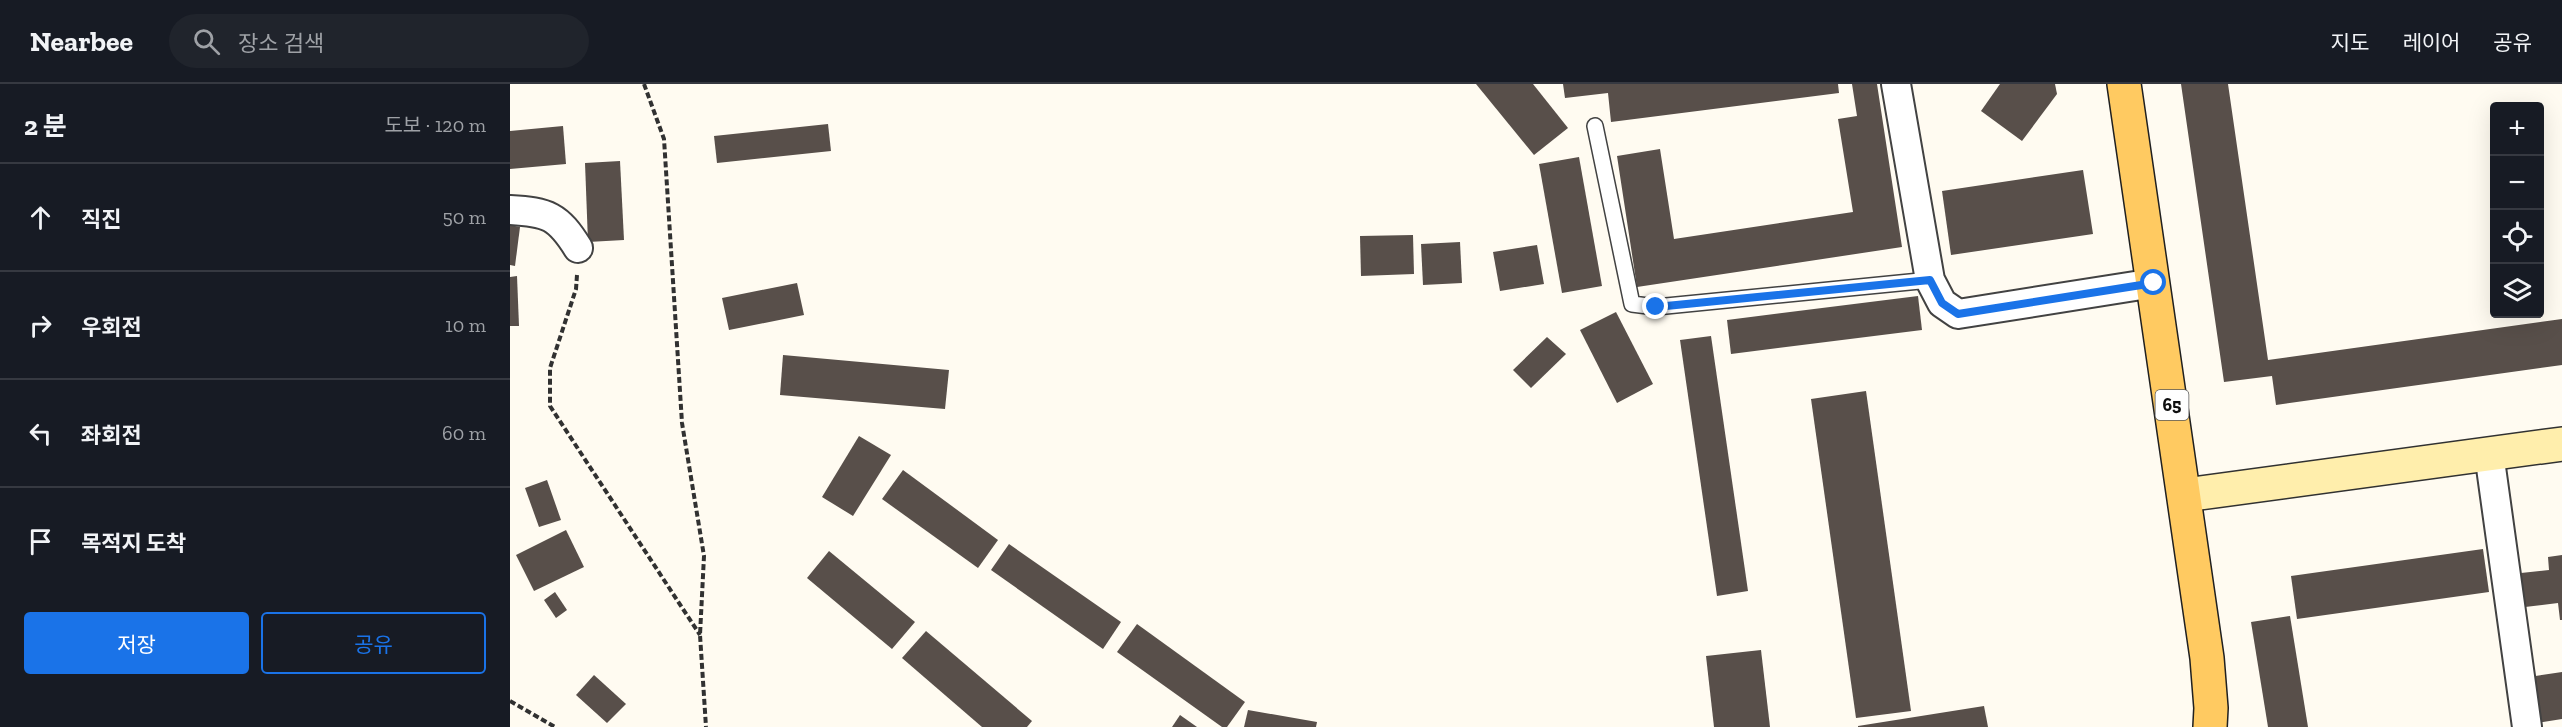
<!DOCTYPE html>
<html lang="ko">
<meta charset="utf-8">
<style>
body{margin:0;font-family:"Zilla Slab","Noto Sans KR",serif;background:#20242c;color:#f1f3f6}
.controls{position:absolute;right:18px;top:18px;display:grid;overflow:hidden;border-radius:6px;box-shadow:0 6px 24px #0002}
.controls button{width:54px;height:54px;display:grid;place-items:center;padding:0;border:0;border-bottom:2px solid #363941;background:#171b24;color:#f1f3f6;font:30px sans-serif}
.stop{position:absolute;width:18px;height:18px;margin:-14px;border:4px solid #1a73e8;border-radius:50%;background:#fff}
.stop.end{background:#1a73e8;border-color:#fff;box-shadow:0 2px 6px #0008}
.list{margin:0;padding:0;list-style:none}
h2{display:flex;justify-content:space-between;align-items:center;height:78px;margin:0;padding:0 24px;font-size:26px}
h2 small{font-size:20px;font-weight:400;color:#9ea1a6}
.list li{display:grid;grid-template-columns:39px 1fr auto;gap:18px;align-items:center;box-sizing:border-box;height:108px;padding:0 24px;border-top:2px solid #363941}
.list b{display:block;font-size:22px;white-space:nowrap}
.list em{font-size:20px;font-style:normal;color:#9ea1a6}
.actions{display:flex;gap:12px;padding:18px 24px}
.actions a{flex:1;padding:14px 0;border:2px solid #1a73e8;border-radius:6px;text-align:center;font-size:21px;color:#1a73e8}
.actions .main{background:#1a73e8;color:#fff}
.icon{flex:none;width:33px;height:33px;fill:none;stroke:currentColor;stroke-width:2;stroke-linecap:round;stroke-linejoin:round}
.map{position:relative;flex:none;width:2052px;height:643px;overflow:hidden}
header{display:flex;align-items:center;gap:36px;box-sizing:border-box;height:84px;padding:0 30px;background:#171b24;border-bottom:2px solid #363941}
header strong{font-size:28px}
nav{display:flex;gap:33px;margin-inline-start:auto;font-size:21px}
.search{width:420px;height:54px;background:#20242c;display:flex;align-items:center;gap:15px;box-sizing:border-box;padding:0 21px;border-radius:33px;color:#9ea1a6;font-size:22px}
main{display:flex}
aside{flex:1;background:#171b24}
.map>svg:first-child{display:block}
</style>
<header>
<strong>Nearbee</strong>
<div class="search"><svg class="icon" aria-label="search" viewBox="0 0 24 24"><circle cx="10" cy="10" r="6"/><path d="M15 15l6 6"/></svg>장소 검색</div>
<nav><a>지도</a><a>레이어</a><a>공유</a></nav>
</header>
<main>
<aside>
<h2>2 분<small>도보 · 120 m</small></h2>
<ul class="list">
<li><svg class="icon" aria-label="ahead" viewBox="0 0 24 24"><path d="M12 20V5M6 11l6-6 6 6"/></svg><div><b>직진</b></div><em>50 m</em></li>
<li><svg class="icon" aria-label="right" viewBox="0 0 24 24"><path d="M7 20v-9h11M14 6l5 5-5 5"/></svg><div><b>우회전</b></div><em>10 m</em></li>
<li><svg class="icon" aria-label="left" viewBox="0 0 24 24"><path d="M17 20v-9H6M10 6l-5 5 5 5"/></svg><div><b>좌회전</b></div><em>60 m</em></li>
<li><svg class="icon" aria-label="arrive" viewBox="0 0 24 24"><path d="M6 21V4h12l-3 4 3 4H6"/></svg><div><b>목적지 도착</b></div></li>
</ul>
<div class="actions"><a class="main">저장</a><a>공유</a></div>
</aside>
<div class="map">
<svg width="2052" height="643" viewBox="0 0 2052 643">
<rect width="100%" height="100%" fill="#fffbf1"/>
<!-- building -->
<g fill="#584f4a">
<path d="M966 0H1023L1058 44 1024 71Z"/>
<path d="M1053 0H1328L1329 9 1101 38 1098 9 1055 14Z"/>
<path d="M1342 0H1367L1392 163 1127 203 1107 72 1150 65 1164 155 1343 128 1328 35 1347 32Z"/>
<path d="M1490 0H1545L1547 10 1512 57 1471 27Z"/>
<path d="M1671 0H1718L1758 276 2052 235V281L1766 321 1762 292 1714 298Z"/>
<path d="M318 40 321 67 207 79 204 52Z"/>
<path d="M53 42 56 80 0 85V47Z"/>
<path d="M1069 73 1092 202 1052 209 1029 80Z"/>
<path d="M110 77 114 156 78 158 75 79Z"/>
<path d="M1573 86 1583 150 1441 171 1432 107Z"/>
<path d="M0 141 10 143 5 182 0 181Z"/>
<path d="M903 151 904 190 851 192 850 152Z"/>
<path d="M950 158 952 199 913 201 911 160Z"/>
<path d="M1027 161 1034 200 990 207 983 168Z"/>
<path d="M7 192 9 242H0V193Z"/>
<path d="M287 199 294 231 219 246 212 214Z"/>
<path d="M1408 212 1412 246 1221 270 1217 236Z"/>
<path d="M1106 228 1143 300 1107 319 1070 246Z"/>
<path d="M1201 252 1238 507 1207 512 1170 256Z"/>
<path d="M1037 253 1056 270 1021 304 1003 286Z"/>
<path d="M273 271 439 286 435 325 270 311Z"/>
<path d="M1356 307 1401 627 1346 634 1301 315Z"/>
<path d="M349 352 381 371 343 432 312 413Z"/>
<path d="M393 386 488 456 468 484 372 415Z"/>
<path d="M37 396 51 436 29 443 15 404Z"/>
<path d="M56 446 74 483 24 507 6 471Z"/>
<path d="M499 460 611 538 593 565 481 486Z"/>
<path d="M1973 465 1979 508 1787 535 1781 492Z"/>
<path d="M319 467 405 538 382 565 297 494Z"/>
<path d="M2052 471V536H2050L2048 519 2015 523 2011 489 2039 486 2038 473Z"/>
<path d="M45 508 57 526 46 534 34 516Z"/>
<path d="M1780 532 1798 643H1758L1741 538Z"/>
<path d="M627 540 735 618 717 643H712L607 568Z"/>
<path d="M416 547 522 637 517 643H472L392 574Z"/>
<path d="M1251 566 1260 643H1204L1196 572Z"/>
<path d="M2052 588V635L2027 639 2019 593Z"/>
<path d="M84 591 116 620 97 639 66 611Z"/>
<path d="M1474 622 1478 643H1348V642Z"/>
<path d="M738 626 807 638 806 643H734Z"/>
<path d="M670 631 687 643H662Z"/>
</g>
<g fill="none" stroke-linecap="round" stroke-linejoin="round">
<!-- service casing -->
<g stroke="#424242" stroke-width="18">
<path id="service" d="M1085 42 1122 220 1146 223 1420 196"/>
</g>
<!-- minor casing -->
<g stroke="#424242" stroke-width="32">
<g id="minor">
<path d="M1386 0 1420 196 1432 219 1448 230 1644 199"/>
<path d="M0 126C38 128 48 132 68 164"/>
<path d="M1979 369 2017 643"/>
</g>
</g>
<!-- secondary casing -->
<g stroke="#313131" stroke-width="36">
<path id="secondary" d="M1675 411 2052 360"/>
</g>
<!-- primary casing -->
<g stroke="#202020" stroke-width="36">
<path id="primary" d="M1614 0 1697 574 1701 624 1700 643"/>
</g>
<!-- path -->
<g stroke="#313131" stroke-width="4" stroke-dasharray="6 3" stroke-linecap="butt">
<path d="M134 0 154 55 172 339 194 472 190 551 196 643"/>
<path d="M67 191 66 205 40 284V322L190 551"/>
<path d="M0 617 45 643"/>
</g>
<!-- service -->
<use href="#service" stroke="#fff" stroke-width="15"/>
<!-- minor -->
<use href="#minor" stroke="#fff" stroke-width="28"/>
<!-- secondary -->
<use href="#secondary" stroke="#ffeeac" stroke-width="33"/>
<!-- primary -->
<use href="#primary" stroke="#ffca61" stroke-width="33"/>
</g>
<g fill="none" stroke-linecap="round" stroke-linejoin="round">
<!-- route -->
<path stroke="#1a73e8" stroke-width="8" d="M1146 223 1420 196 1432 219 1448 230 1644 199"/>
</g>
<g text-anchor="middle" dominant-baseline="central" stroke-width="6" stroke-linejoin="round" paint-order="stroke">
<!-- shield labels -->
<rect fill="#fff" stroke="#575757" stroke-width="1.5" x="1645.5" y="306" width="33" height="30" rx="4.5"/>
<g font-size="18" font-weight="bold" fill="#0f0f0f">
<text x="1662" y="321">65</text>
</g>
</g>
</svg>
<div class="controls">
<button>+</button>
<button>−</button>
<button><svg class="icon" aria-label="locate" viewBox="0 0 24 24"><circle cx="12" cy="12" r="6"/><path d="M12 2v4M12 18v4M2 12h4M18 12h4"/></svg></button>
<button><svg class="icon" aria-label="layers" viewBox="0 0 24 24"><path d="M12 4l9 5-9 5-9-5zM3 14l9 5 9-5"/></svg></button>
</div>
<div class="stop" style="left:1644px;top:199px"></div>
<div class="stop end" style="left:1146px;top:223px"></div>
</div>
</main>
